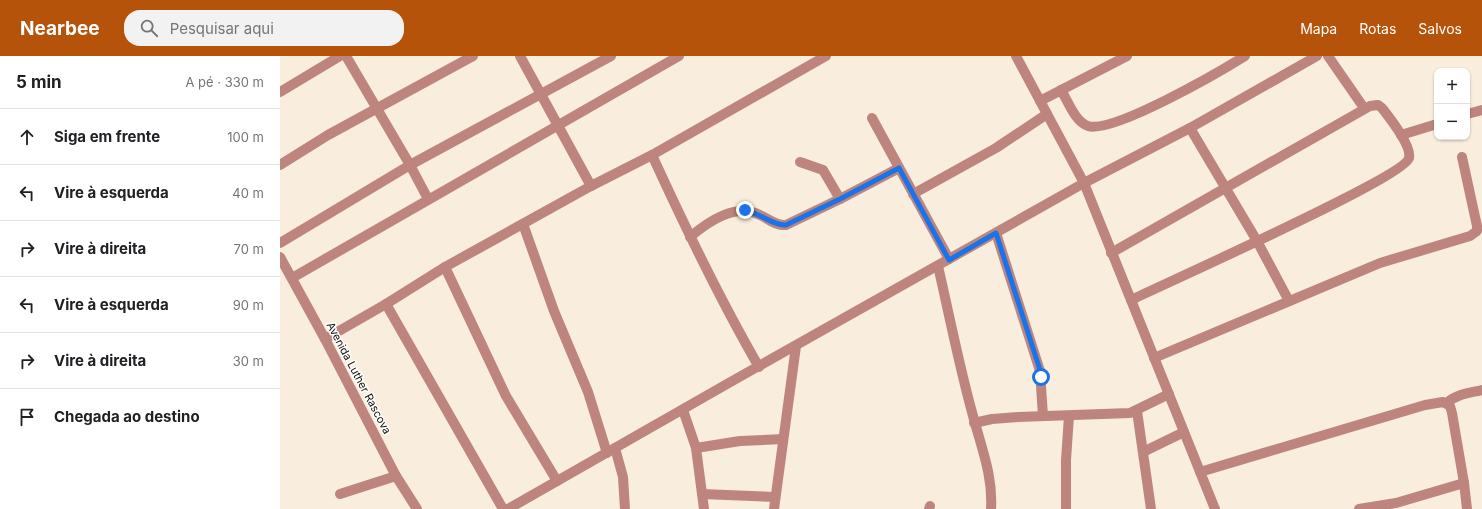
<!DOCTYPE html>
<html lang="pt">
<meta charset="utf-8">
<style>
body{margin:0;font-family:Inter,sans-serif;background:#f2f2f2;color:#202124}
.controls{position:absolute;right:12px;top:12px;display:grid;overflow:hidden;border-radius:8px;box-shadow:0 1px 3px #0004}
.controls button{width:36px;height:36px;display:grid;place-items:center;padding:0;border:0;border-bottom:1px solid #e0e0e0;background:#fff;color:#202124;font:20px sans-serif}
.stop{position:absolute;width:12px;height:12px;margin:-9px;border:3px solid #1a73e8;border-radius:50%;background:#fff}
.stop.end{background:#1a73e8;border-color:#fff;box-shadow:0 1px 4px #0008}
.list{margin:0;padding:0;list-style:none}
h2{display:flex;justify-content:space-between;align-items:center;height:52px;margin:0;padding:0 16px;font-size:17px}
h2 small{font-size:13px;font-weight:400;color:#757577}
.list li{display:grid;grid-template-columns:26px 1fr auto;gap:12px;align-items:center;box-sizing:border-box;height:56px;padding:0 16px;border-top:1px solid #e0e0e0}
.list b{display:block;font-size:15px;white-space:nowrap}
.list em{font-size:13px;font-style:normal;color:#757577}
.icon{flex:none;width:22px;height:22px;fill:none;stroke:currentColor;stroke-width:2;stroke-linecap:round;stroke-linejoin:round}
.map{position:relative;flex:none;width:1202px;height:453px;overflow:hidden}
header{display:flex;align-items:center;gap:24px;box-sizing:border-box;height:56px;padding:0 20px;background:#b45309;color:#fff}
header strong{font-size:19px}
nav{display:flex;gap:22px;margin-inline-start:auto;font-size:14px}
.search{width:280px;height:36px;background:#f2f2f2;display:flex;align-items:center;gap:10px;box-sizing:border-box;padding:0 14px;border-radius:16px;color:#757577;font-size:15px}
main{display:flex}
aside{flex:1;background:#fff}
.map>svg:first-child{display:block}
</style>
<header>
<strong>Nearbee</strong>
<div class="search"><svg class="icon" aria-label="search" viewBox="0 0 24 24"><circle cx="10" cy="10" r="6"/><path d="M15 15l6 6"/></svg>Pesquisar aqui</div>
<nav><a>Mapa</a><a>Rotas</a><a>Salvos</a></nav>
</header>
<main>
<aside>
<h2>5 min<small>A pé · 330 m</small></h2>
<ul class="list">
<li><svg class="icon" aria-label="ahead" viewBox="0 0 24 24"><path d="M12 20V5M6 11l6-6 6 6"/></svg><div><b>Siga em frente</b></div><em>100 m</em></li>
<li><svg class="icon" aria-label="left" viewBox="0 0 24 24"><path d="M17 20v-9H6M10 6l-5 5 5 5"/></svg><div><b>Vire à esquerda</b></div><em>40 m</em></li>
<li><svg class="icon" aria-label="right" viewBox="0 0 24 24"><path d="M7 20v-9h11M14 6l5 5-5 5"/></svg><div><b>Vire à direita</b></div><em>70 m</em></li>
<li><svg class="icon" aria-label="left" viewBox="0 0 24 24"><path d="M17 20v-9H6M10 6l-5 5 5 5"/></svg><div><b>Vire à esquerda</b></div><em>90 m</em></li>
<li><svg class="icon" aria-label="right" viewBox="0 0 24 24"><path d="M7 20v-9h11M14 6l5 5-5 5"/></svg><div><b>Vire à direita</b></div><em>30 m</em></li>
<li><svg class="icon" aria-label="arrive" viewBox="0 0 24 24"><path d="M6 21V4h12l-3 4 3 4H6"/></svg><div><b>Chegada ao destino</b></div></li>
</ul>
</aside>
<div class="map">
<svg width="1202" height="453" viewBox="0 0 1202 453">
<rect width="100%" height="100%" fill="#f9eddd"/>
<g fill="none" stroke-linecap="round" stroke-linejoin="round">
<!-- minor -->
<g stroke="#be857e" stroke-width="10">
<path d="M66 0 130 109 148 143"/>
<path d="M240 0 311 130"/>
<path d="M736 0 804 127 935 453"/>
<path d="M1048 0 1084 52"/>
<path d="M781 34C788 45 795 66 808 70 833 78 941 15 965 0"/>
<path d="M0 36 60 0"/>
<path d="M760 45 847 0"/>
<path d="M1187 58 1202 54"/>
<path d="M592 62 669 203"/>
<path d="M910 72 977 185 1009 245"/>
<path d="M1121 79 1157 68"/>
<path d="M372 99C405 171 439 242 479 311"/>
<path d="M520 106 543 114 560 143"/>
<path d="M0 109 48 79 193 0"/>
<path d="M633 138 716 92 767 58"/>
<path d="M243 168 274 255 308 336 327 397"/>
<path d="M716 177 760 315 763 360"/>
<path d="M410 181C429 165 455 147 480 159 489 163 496 170 506 169L560 143 619 112"/>
<path d="M0 187 130 109 331 0"/>
<path d="M831 197 1090 50 1098 49 1102 52C1109 61 1132 90 1129 102 1124 121 884 228 851 244"/>
<path d="M0 201 45 283 116 420 137 453"/>
<path d="M658 210C670 262 680 315 695 367 703 396 713 422 711 453"/>
<path d="M165 211 226 340 277 425"/>
<path d="M12 222 399 0"/>
<path d="M106 248 223 453"/>
<path d="M45 283 106 248 165 211 311 130 372 99 546 0"/>
<path d="M874 302 1100 207 1190 180 1197 175V170L1182 101"/>
<path d="M1167 347C1176 338 1190 337 1202 334"/>
<path d="M403 354 416 392 424 453"/>
<path d="M857 355 871 453"/>
<path d="M694 367 712 363 738 361 850 357 889 338"/>
<path d="M335 392 343 421 345 453"/>
<path d="M416 392 460 385 503 383"/>
<path d="M863 396 904 376"/>
<path d="M920 416 1145 349 1163 346 1170 350 1172 357 1184 427 1187 453"/>
<path d="M60 438 116 420"/>
<path d="M422 438 495 441"/>
<path d="M228 453 454 324 804 127 910 72 1037 0"/>
<path d="M494 453 516 290"/>
<path d="M649 453 650 450"/>
<path d="M786 453V404L789 360"/>
<path d="M1079 453 1116 447 1184 427"/>
</g>
</g>
<g fill="none" stroke-linecap="round" stroke-linejoin="round">
<!-- route -->
<path stroke="#1a73e8" stroke-width="5" d="M465 154C479 157 494 170 506 169L560 143 619 112 669 204 716 177 760 314 761 321"/>
</g>
<g text-anchor="middle" dominant-baseline="central" stroke-width="3" stroke-linejoin="round" paint-order="stroke">
<!-- street labels -->
<g font-size="11" fill="#14100b" stroke="#fff">
<text transform="translate(79 322) rotate(62)">Avenida Luther Rascova</text>
</g>
</g>
</svg>
<div class="controls">
<button>+</button>
<button>−</button>
</div>
<div class="stop" style="left:761px;top:321px"></div>
<div class="stop end" style="left:465px;top:154px"></div>
</div>
</main>
